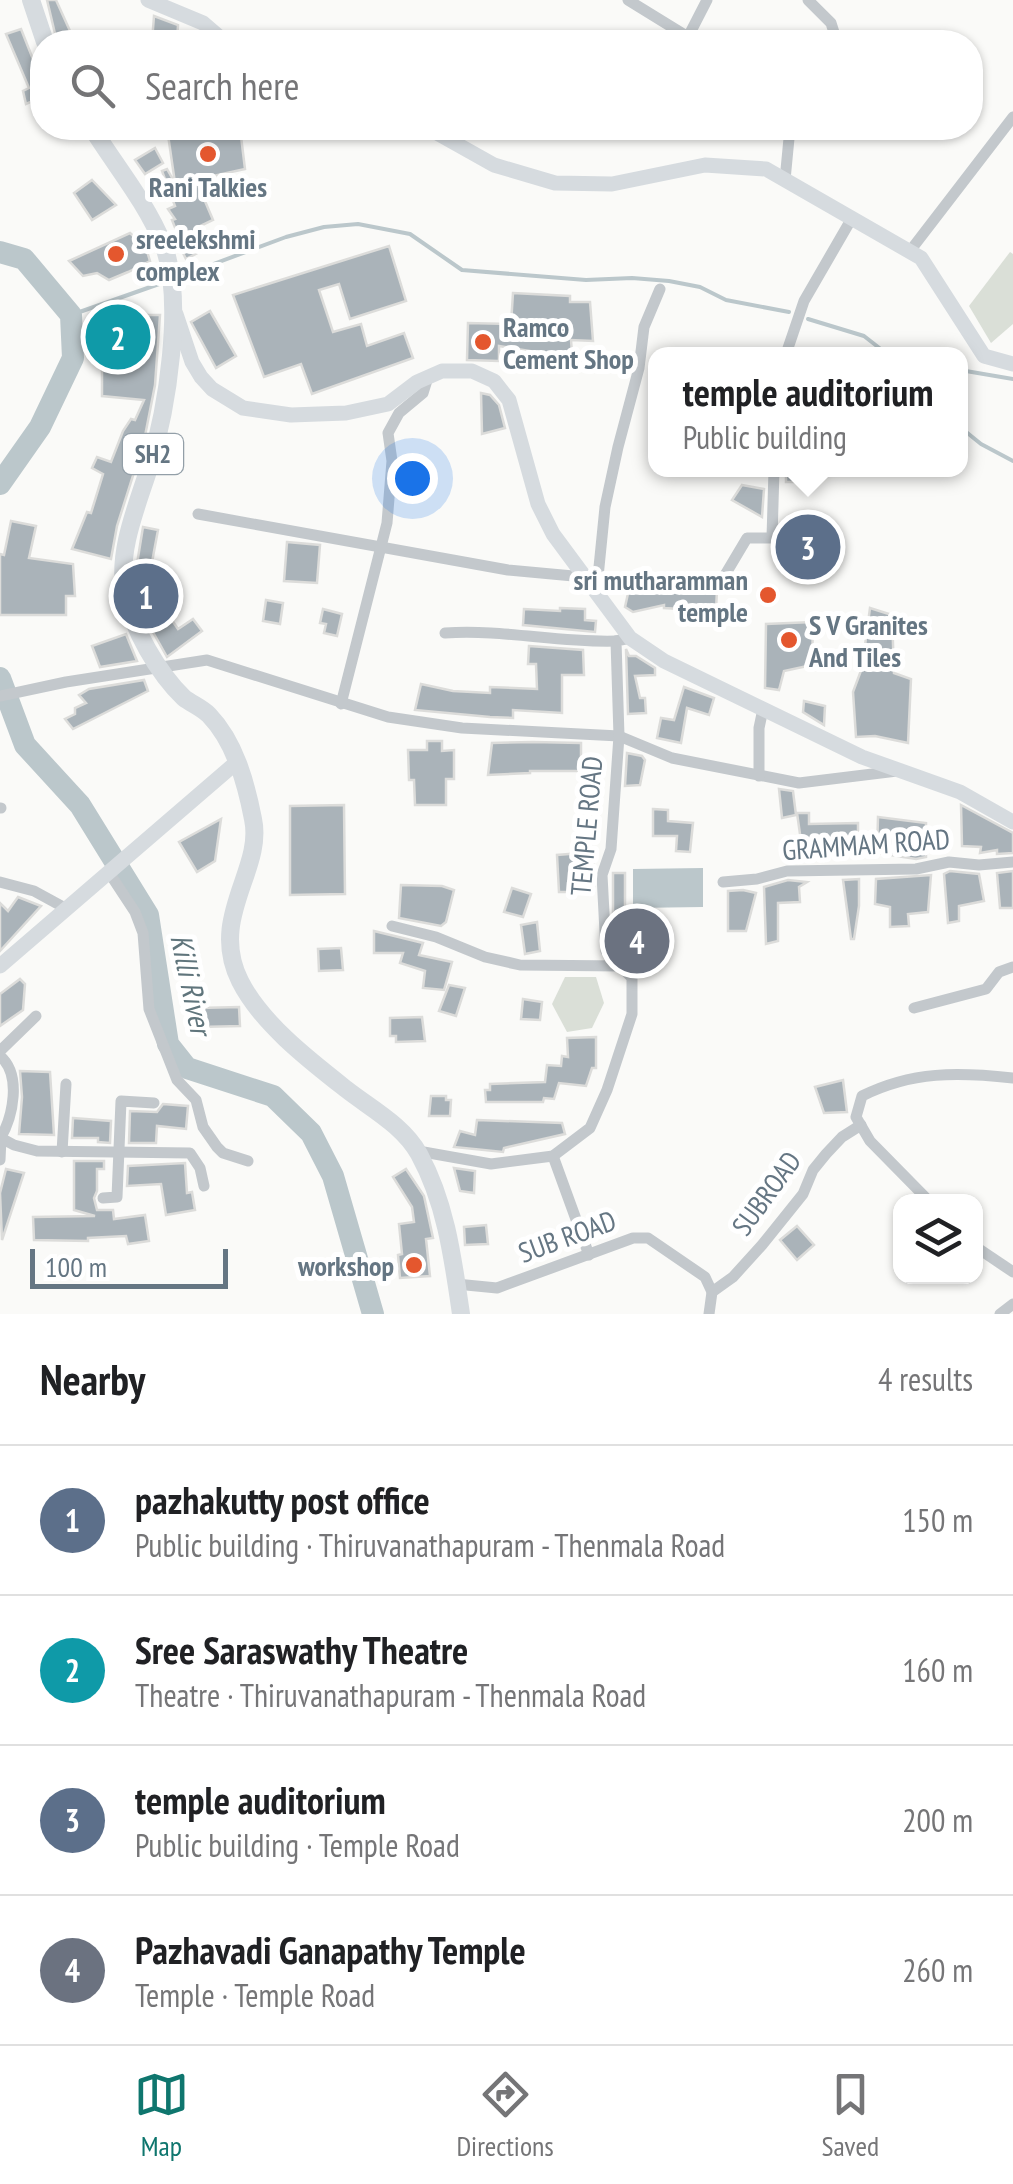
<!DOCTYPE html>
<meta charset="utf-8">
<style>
body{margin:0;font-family:"PT Sans Narrow",sans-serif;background:#f6f6f6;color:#202124}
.controls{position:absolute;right:30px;bottom:30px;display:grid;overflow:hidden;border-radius:20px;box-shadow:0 2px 8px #0004}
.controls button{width:90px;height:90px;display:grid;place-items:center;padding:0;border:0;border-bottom:2px solid #e0e0e0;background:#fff;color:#202124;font:50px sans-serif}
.scale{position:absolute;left:30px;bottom:25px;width:198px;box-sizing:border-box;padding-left:10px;border:5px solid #657683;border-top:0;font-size:28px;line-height:35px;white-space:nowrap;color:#657683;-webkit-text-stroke:8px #fff;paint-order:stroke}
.you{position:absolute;left:412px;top:478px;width:35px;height:35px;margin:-25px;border:8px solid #fff;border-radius:50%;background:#1a73e8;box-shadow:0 0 0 15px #1a73e833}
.badge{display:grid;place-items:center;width:65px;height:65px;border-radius:50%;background:#0f766e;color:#fff;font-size:32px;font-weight:700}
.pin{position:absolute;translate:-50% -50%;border:5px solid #fff;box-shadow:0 2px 10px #0006}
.popup{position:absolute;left:648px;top:347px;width:320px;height:130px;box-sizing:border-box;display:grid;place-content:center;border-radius:20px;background:#fff;filter:drop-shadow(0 2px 8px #0005);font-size:32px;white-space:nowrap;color:#757577}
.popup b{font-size:38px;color:#202124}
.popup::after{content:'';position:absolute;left:50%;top:100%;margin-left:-20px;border:20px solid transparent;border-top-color:#fff}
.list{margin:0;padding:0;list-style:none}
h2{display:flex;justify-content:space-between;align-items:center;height:130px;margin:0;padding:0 40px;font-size:42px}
h2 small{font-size:32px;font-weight:400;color:#757577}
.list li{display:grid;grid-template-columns:65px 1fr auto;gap:30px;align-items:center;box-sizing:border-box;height:150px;padding:0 40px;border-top:2px solid #e0e0e0}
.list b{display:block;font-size:38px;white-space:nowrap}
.list p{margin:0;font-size:32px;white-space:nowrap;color:#757577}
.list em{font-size:32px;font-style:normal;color:#757577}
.icon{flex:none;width:55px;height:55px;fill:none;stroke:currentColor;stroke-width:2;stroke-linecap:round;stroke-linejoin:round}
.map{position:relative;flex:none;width:1013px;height:1314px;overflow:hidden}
.search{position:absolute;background:#fff;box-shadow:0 2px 8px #0004;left:30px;right:30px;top:30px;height:110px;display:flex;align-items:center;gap:25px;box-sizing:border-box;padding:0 35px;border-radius:40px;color:#757577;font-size:38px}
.sheet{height:730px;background:#fff}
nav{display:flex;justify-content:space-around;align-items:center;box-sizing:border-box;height:140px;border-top:2px solid #e0e0e0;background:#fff;font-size:28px;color:#757577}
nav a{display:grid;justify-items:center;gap:5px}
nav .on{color:#0f766e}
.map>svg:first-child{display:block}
</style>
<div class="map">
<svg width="1013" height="1314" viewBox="0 0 1013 1314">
<rect width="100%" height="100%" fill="#fafaf8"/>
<!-- green -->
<g fill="#dadfd7">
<path d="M1010 252 1013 254V324L991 343 969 306Z"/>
<path d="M565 977H596L604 1003 592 1028 567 1032 552 1004Z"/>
</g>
<!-- water -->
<path fill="#bbc7cb" d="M703 868V907L633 908V869Z"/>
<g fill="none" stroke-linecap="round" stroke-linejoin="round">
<!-- stream -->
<g stroke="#bbc7cb" stroke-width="4">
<path d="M184 275 286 237 324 227 358 224 410 234 462 270 586 280 632 278 669 281 700 287 726 300 789 312"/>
<path d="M71 315 159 284"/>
<path d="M808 319 864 336 887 354"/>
<path d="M960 370 1013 379"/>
<path d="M960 427 981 444 1013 461"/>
</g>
<!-- river -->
<g stroke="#bbc7cb" stroke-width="22">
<path d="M0 252 24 259 71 315 73 358 40 427 0 484"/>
<path d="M0 678 25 745 80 805 148 915 168 1044 187 1068 273 1096 311 1133 333 1176 373 1314"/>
</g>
</g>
<!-- building -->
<g fill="#aab3b9" stroke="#dcdcda" stroke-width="2.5">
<path d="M47 0H56L75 42H57Z"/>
<path d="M154 16 178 25 177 42H152Z"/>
<path d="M21 29 42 82V97L26 104 23 91 29 88 6 34Z"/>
<path d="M167 128H240L245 169 199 179 203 185 199 187 213 220 198 227 209 247 186 259 177 241 180 240 172 220 175 219 168 209 175 206 162 171 167 169 175 183Z"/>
<path d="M155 148 163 163 145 174 135 160Z"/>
<path d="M92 180 116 205 92 220 74 193Z"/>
<path d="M130 233 146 248 150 261 128 272 109 280 97 273 83 276 69 261Z"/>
<path d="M389 246 406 301 350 319 339 284 319 290 333 332 361 324 367 346 404 333 413 358 312 394 301 364 264 377 233 295Z"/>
<path d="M513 293 570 296V302H590L593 341 571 340 572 353 548 354 499 346V361L467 360 468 323 511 324Z"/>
<path d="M210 311 236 356 216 368 191 322Z"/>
<path d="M148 315H160L155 385 144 441 117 526 111 559 72 549 87 512 91 513 103 474 92 468 97 457 111 462 123 431 131 419 135 420 144 400 102 396V322L148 321Z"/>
<path d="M481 393 490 395 499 405 505 428 482 434Z"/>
<rect x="786" y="470" width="26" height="12"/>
<path d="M742 485 764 489 762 517 732 500Z"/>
<path d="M11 521 36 526 29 558 73 564 75 596H66V615H0V554L4 555Z"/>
<path d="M143 527 158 530 150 573 155 602 141 604 136 570Z"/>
<path d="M287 542 320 545 317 583 284 581Z"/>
<path d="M641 588H656L657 591 717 589 716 611 664 608V605L633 612 625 607 629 589Z"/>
<path d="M266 600 283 603 280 624 263 621Z"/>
<path d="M560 608 585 609V620L596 621 595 632 523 625 524 609 560 611Z"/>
<path d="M870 608 892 615 894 673 911 679 908 743 875 736 856 737 853 692 862 668Z"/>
<path d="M323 609 342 614 337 636 324 633 326 624 320 623Z"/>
<path d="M167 613 178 629 193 619 202 631 167 657 149 625Z"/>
<path d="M813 622 812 665 784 671 779 690 765 688 766 624Z"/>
<path d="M126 634 137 661 100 667 92 646Z"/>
<path d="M529 646 583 650 584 675H562V713L513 710V718L490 717 415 710 421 684 453 691 490 693V687L537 689 536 664H528Z"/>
<path d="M626 649 629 656H636L655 668V675L635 676 640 698H645L646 713 628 714Z"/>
<path d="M144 680 148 691 73 729 65 719 75 714V708L86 703 79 695 89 689Z"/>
<path d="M684 687 714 698 709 715 687 708 681 743 657 738 661 718 674 720Z"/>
<path d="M804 701 825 706 824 725 803 712Z"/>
<path d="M427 741H442V751L454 750V779H446V805H415L414 780H409L408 750H427Z"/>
<path d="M533 742 581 743V771H530V773L488 775 492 743Z"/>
<path d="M627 753 642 756 645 760 640 785 625 786Z"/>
<path d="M779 789 793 791 796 815 782 818Z"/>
<path d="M344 805 345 894 290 895V806Z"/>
<path d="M961 805 1013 833V853L997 854V850L980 853 981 847 962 846Z"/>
<path d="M653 809 668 810V821L693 823 690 852 676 851 677 836H653Z"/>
<path d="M797 813H809V824L858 823V850L811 854V861H799L802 848Z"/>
<path d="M878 817 926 823V857L916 859 877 853Z"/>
<path d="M221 819 215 861 197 872 179 842Z"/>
<path d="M593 852 594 892H559L557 855Z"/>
<path d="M950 871 979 874 984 901 959 906V921L948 923 944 874Z"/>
<path d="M1013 871V908H1000L997 873Z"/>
<rect x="613" y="873" width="12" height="39"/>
<path d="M931 875 928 912 908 914 909 926 890 927V907L875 904 876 879Z"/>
<path d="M859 879V906L854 939H851L843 880Z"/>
<path d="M788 880 807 882 799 887 800 902 778 903V941L766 944 764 887Z"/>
<path d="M401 885 442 886 454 890 446 922 441 926 399 918Z"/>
<path d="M512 888 531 894 523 917 504 912Z"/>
<path d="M743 890 756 893 746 931H728V891Z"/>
<path d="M18 897 41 906 0 951V903L8 911Z"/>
<path d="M537 922 540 951 525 954 521 925Z"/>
<path d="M656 927 657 955 624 956 618 950V928Z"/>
<path d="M374 931 423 943 419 955 452 962 444 990 423 988 425 971 400 963 403 953H374Z"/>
<path d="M341 948 343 970 319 971 318 949Z"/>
<path d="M20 979 25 984 23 1010 0 1026V994Z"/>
<path d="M449 985 465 988 456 1016 439 1011Z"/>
<path d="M523 999 542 1002 540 1020 521 1019Z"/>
<path d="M239 1007 240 1026 200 1027 199 1008Z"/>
<path d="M422 1017 425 1041 396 1042V1036H390V1018Z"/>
<path d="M596 1037V1068H592L586 1086 559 1083 554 1099 544 1098 543 1102H486L485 1090H490V1084L545 1082 547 1065 561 1066 562 1056 568 1057 567 1038Z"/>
<path d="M20 1071 50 1072 54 1135 19 1134 22 1097Z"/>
<path d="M843 1080 847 1112 824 1113 815 1087Z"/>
<path d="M431 1096H446V1100H451L450 1116H429Z"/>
<path d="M163 1104 188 1106 186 1129 157 1126 156 1143H129L130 1111 157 1112Z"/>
<path d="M73 1118 111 1121 110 1143 98 1142V1138H72Z"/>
<path d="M477 1120 562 1123 565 1134 504 1148 503 1152 454 1147 460 1131 475 1135Z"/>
<path d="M74 1161H104V1169H97V1191L94 1198 97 1210H113L114 1219 145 1215 149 1241 128 1244 126 1236 88 1238V1241L34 1240 33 1217 95 1216 74 1210Z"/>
<path d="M185 1163 187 1193 192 1192 195 1210 166 1215 161 1184 127 1186 128 1166Z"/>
<path d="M454 1168 475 1171 474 1193 460 1191Z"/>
<path d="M6 1169 24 1173 2 1240 0 1193Z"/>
<path d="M406 1169 424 1196 433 1238 426 1239 430 1276 400 1278 398 1255 402 1254 399 1224 414 1222 412 1207 393 1177Z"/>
<path d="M486 1225 488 1244 465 1245 464 1227Z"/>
<path d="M797 1226 814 1245 797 1260 780 1240Z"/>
</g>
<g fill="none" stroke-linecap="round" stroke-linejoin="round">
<!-- minor -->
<g stroke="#c3c8cc" stroke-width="11">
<path d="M628 0 688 37 707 0"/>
<path d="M808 0 831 23 837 42"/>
<path d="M785 180 790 128"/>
<path d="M910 251 1013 117"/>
<path d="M786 354 804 301 852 218"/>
<path d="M198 514 508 570 584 577 722 580 747 538H772L774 470"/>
<path d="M598 577 605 507 618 447 639 368 644 327 660 289"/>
<path d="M445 633C503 629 559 643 616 641"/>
<path d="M0 696 66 682 207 660 388 717 462 728 619 736 672 758 799 783 897 771"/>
<path d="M341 704 387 523 392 461 388 433 399 413 423 393 428 377"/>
<path d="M759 776V728L763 709"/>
<path d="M0 808H1"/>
<path d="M110 874 135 912 143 933 149 1009 177 1080 196 1100 203 1127 217 1147 223 1153 248 1161"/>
<path d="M0 882 34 891 67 909"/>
<path d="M723 882 757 879 787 871 916 869 949 862 979 865 1013 862"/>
<path d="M392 926 436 937 485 957 520 965 621 966"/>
<path d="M914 1008 986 989 999 972 1013 967"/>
<path d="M0 1051 36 1016"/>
<path d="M0 1056C22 1075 13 1117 0 1139"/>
<path d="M1 1138 14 1145 37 1151 190 1153 200 1168 204 1186"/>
<path d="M418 1151 491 1164 553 1156 590 1128 607 1090 632 1014V978L606 951 602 875 611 849 619 736 616 641 630 638"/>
<path d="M62 1152 66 1084"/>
<path d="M553 1156 589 1255"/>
<path d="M0 1160 1 1138"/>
<path d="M103 1198 117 1197 121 1101 154 1103"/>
<path d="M930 1202 870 1141 856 1117 862 1096C912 1071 958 1072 1013 1078"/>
<path d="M976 1247 1013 1272"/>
<path d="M456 1284 497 1288 633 1238H648L705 1277 712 1292 709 1314"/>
<path d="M712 1292 733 1277 762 1245 803 1194 813 1170 826 1154 842 1137 861 1125"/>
<path d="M1000 1314 1013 1304"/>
</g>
<!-- secondary -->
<g stroke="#d6dbdf" stroke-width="15">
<path d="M148 0 203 23 225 42"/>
<path d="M428 128 494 165 555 183 612 184 705 165 766 169 921 258 984 356 1013 364"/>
<path d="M176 314 192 362 201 377 212 389 243 408 291 415 346 413 388 404 417 382 442 371H472L494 381 509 400 538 504 553 534 630 638 664 661 862 757 960 792 1013 822"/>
<path d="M0 966 238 761"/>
</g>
<!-- primary -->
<g stroke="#d6dbdf" stroke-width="18">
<path d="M31 0 45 42"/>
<path d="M92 128C115 165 146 202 163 244 185 300 167 410 149 468 137 506 117 552 125 593 133 629 157 672 184 698 192 704 202 708 209 715 235 742 246 783 253 819 264 870 208 917 240 981 261 1023 309 1060 346 1089 370 1108 403 1125 419 1154 446 1203 453 1259 461 1314"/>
</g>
</g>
<!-- markers -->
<g fill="#e4572e" stroke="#fff" stroke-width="4">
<circle cx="208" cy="154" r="10"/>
<circle cx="116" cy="254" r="10"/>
<circle cx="483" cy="342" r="10"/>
<circle cx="768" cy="595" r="10"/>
<circle cx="789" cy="640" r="10"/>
<circle cx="414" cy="1265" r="10"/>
</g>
<g text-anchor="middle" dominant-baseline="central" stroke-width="10" stroke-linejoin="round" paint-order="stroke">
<!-- shield labels -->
<rect fill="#fff" stroke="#939fa8" stroke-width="2.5" x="123" y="434" width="60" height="40" rx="8"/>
<g font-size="25" font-weight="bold" fill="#657683">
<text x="153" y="454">SH2</text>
</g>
<!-- poi labels -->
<g font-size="28" font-weight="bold" fill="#657683" stroke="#fff" text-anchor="start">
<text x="208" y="186" text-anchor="middle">Rani Talkies</text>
<text x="136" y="238">sreelekshmi<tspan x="136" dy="32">complex</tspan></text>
<text x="503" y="326">Ramco<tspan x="503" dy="32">Cement Shop</tspan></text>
<text x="748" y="579" text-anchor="end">sri mutharamman<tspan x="748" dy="32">temple</tspan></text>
<text x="809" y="624">S V Granites<tspan x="809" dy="32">And Tiles</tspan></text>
<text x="394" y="1265" text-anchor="end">workshop</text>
</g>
<!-- street labels -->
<g font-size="28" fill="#657683" stroke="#fff">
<text transform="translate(586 826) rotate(-85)">TEMPLE ROAD</text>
<text transform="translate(866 844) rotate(-4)">GRAMMAM ROAD</text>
<text transform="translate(766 1193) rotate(-54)">SUBROAD</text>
<text transform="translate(567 1236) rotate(-20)">SUB ROAD</text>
</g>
<!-- water labels -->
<g font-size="30" font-style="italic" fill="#60757c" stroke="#fff">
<text transform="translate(192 984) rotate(78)">Killi River</text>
</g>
</g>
</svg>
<div class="controls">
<button><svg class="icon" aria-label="layers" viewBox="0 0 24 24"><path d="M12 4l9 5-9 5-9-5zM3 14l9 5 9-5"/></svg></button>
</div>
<div class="scale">100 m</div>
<div class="you"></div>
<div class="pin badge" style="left:146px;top:596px;background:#5c6f8a">1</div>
<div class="pin badge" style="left:118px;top:337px;background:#0f9aa8">2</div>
<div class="pin badge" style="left:808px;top:547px;background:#5c6f8a">3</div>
<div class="popup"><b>temple auditorium</b>Public building</div>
<div class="pin badge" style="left:637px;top:941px;background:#6b7280">4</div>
<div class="search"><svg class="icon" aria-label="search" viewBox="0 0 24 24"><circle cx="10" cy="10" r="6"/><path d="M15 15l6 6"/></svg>Search here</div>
</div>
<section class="sheet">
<h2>Nearby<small>4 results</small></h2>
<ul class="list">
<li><span class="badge" style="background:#5c6f8a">1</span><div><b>pazhakutty post office</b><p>Public building · Thiruvanathapuram - Thenmala Road</p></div><em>150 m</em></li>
<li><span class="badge" style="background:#0f9aa8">2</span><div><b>Sree Saraswathy Theatre</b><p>Theatre · Thiruvanathapuram - Thenmala Road</p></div><em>160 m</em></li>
<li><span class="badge" style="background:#5c6f8a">3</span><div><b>temple auditorium</b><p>Public building · Temple Road</p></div><em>200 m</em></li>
<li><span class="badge" style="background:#6b7280">4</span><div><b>Pazhavadi Ganapathy Temple</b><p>Temple · Temple Road</p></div><em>260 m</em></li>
</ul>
</section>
<nav>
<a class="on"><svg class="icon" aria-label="map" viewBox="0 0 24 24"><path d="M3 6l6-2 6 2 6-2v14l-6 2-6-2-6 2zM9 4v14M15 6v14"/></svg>Map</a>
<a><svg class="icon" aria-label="directions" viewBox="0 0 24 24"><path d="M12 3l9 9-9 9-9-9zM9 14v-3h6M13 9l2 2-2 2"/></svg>Directions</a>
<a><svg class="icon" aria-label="saved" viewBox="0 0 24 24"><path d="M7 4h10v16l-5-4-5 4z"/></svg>Saved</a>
</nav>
